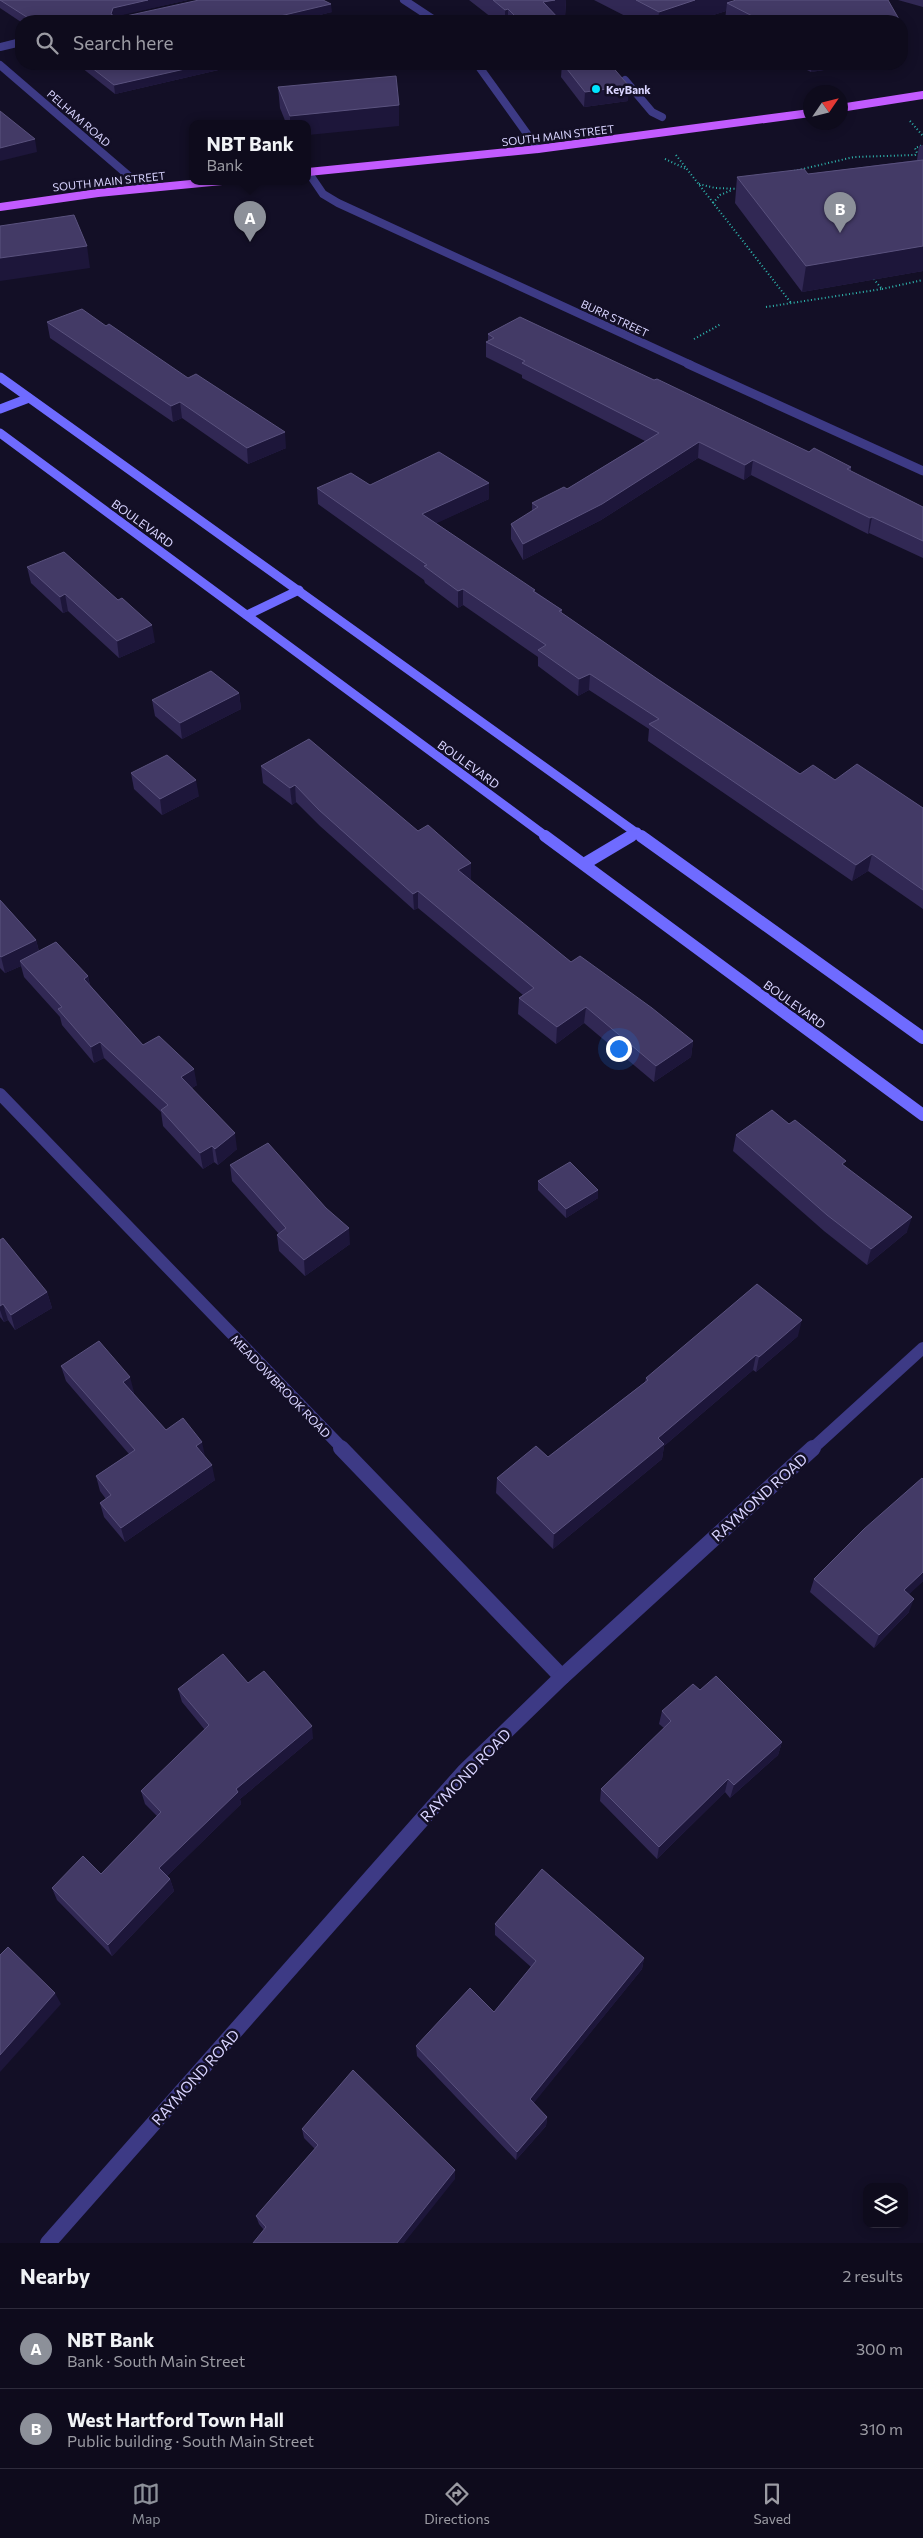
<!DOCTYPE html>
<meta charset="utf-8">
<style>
body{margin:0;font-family:Commissioner,sans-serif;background:#1c1929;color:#f1f3f6}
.controls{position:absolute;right:15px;bottom:15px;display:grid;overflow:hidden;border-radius:10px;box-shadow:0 2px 12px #0003}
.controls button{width:45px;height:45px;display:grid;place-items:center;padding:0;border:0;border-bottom:1px solid #2e2b3b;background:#0e0b1c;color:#f1f3f6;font:25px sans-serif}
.compass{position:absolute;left:803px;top:85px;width:45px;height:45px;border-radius:50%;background:#0e0b1c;box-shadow:0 2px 12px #0003;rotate:55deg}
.you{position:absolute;left:618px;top:1048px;width:18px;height:18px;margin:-12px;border:4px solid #fff;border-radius:50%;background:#1a73e8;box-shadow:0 0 0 8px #1a73e833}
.badge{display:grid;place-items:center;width:32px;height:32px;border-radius:50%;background:#8c9099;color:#fff;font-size:16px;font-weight:700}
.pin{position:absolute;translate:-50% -41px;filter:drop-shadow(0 1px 2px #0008)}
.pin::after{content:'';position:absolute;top:26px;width:18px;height:15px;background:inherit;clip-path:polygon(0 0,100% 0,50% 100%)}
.popup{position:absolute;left:189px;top:120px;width:122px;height:65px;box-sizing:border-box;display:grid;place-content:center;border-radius:10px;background:#0e0b1c;filter:drop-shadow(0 1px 4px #0005);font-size:16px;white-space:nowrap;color:#9b9ba3}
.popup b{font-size:19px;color:#f1f3f6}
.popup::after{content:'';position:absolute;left:50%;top:100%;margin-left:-10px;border:10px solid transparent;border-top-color:#0e0b1c}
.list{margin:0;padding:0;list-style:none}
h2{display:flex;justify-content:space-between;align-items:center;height:65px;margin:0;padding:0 20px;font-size:21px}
h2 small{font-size:16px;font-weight:400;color:#9b9ba3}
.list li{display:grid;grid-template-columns:32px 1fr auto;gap:15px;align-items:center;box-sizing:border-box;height:80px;padding:0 20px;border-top:1px solid #2e2b3b}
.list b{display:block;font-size:19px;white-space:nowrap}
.list p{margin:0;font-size:16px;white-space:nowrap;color:#9b9ba3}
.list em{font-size:16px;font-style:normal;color:#9b9ba3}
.icon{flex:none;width:28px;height:28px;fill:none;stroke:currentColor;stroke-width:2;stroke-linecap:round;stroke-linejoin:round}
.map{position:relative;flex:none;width:923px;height:2243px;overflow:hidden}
.search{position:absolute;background:#0e0b1c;box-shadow:0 2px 12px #0003;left:15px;right:15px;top:15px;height:55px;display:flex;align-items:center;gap:12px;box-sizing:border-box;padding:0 18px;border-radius:20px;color:#9b9ba3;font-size:19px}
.sheet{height:225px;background:#0e0b1c}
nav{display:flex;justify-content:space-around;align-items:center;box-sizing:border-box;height:70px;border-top:1px solid #2e2b3b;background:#0e0b1c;font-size:14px;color:#9b9ba3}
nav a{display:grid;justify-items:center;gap:2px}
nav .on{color:#8c9099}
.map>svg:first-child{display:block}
</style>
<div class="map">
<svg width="923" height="2243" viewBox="0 0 923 2243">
<rect width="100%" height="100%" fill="#130f26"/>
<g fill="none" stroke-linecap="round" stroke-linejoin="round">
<!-- path -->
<g stroke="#2fb8b0" stroke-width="2" stroke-dasharray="1 2.5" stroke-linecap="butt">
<path d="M910 121 923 136"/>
<path d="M676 155 791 303"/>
<path d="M665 159 686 169"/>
<path d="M794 171 854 157 915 155 917 153 915 148 923 145"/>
<path d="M699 184 715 188 740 189"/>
<path d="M713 203 720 195 732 190"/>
<path d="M882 289 923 280"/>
<path d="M766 307 882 289 872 277"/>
<path d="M694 339 721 324"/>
</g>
<!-- service -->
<path stroke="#3d3a85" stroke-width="8" d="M625 80 652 112 662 117"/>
<!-- minor-far3 -->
<g stroke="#3d3a85" stroke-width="8">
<path d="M0 47 21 42"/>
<path d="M0 65 143 188"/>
<path d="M308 172 323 194 338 203 691 365"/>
</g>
<!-- minor-far2 -->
<path stroke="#3d3a85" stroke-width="9" d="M688 364 923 471"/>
<!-- minor-far1 -->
<path stroke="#3d3a85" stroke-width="12" d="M0 1094 343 1449"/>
<!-- minor -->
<path stroke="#3d3a85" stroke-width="16" d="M341 1448 562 1677"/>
<!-- tertiary-far2 -->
<g stroke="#3d3a85" stroke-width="8">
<path d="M404 0 436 21"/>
<path d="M477 64 538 149"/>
</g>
<!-- tertiary-far1 -->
<path stroke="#3d3a85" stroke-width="12" d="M812 1449 923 1348"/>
<!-- tertiary -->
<path stroke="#3d3a85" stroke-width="16" d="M48 2243 464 1772 562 1677 813 1448"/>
<!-- secondary-far1 -->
<g stroke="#6f6bff" stroke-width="9">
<path d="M0 377 642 837"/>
<path d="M0 409 29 398"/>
<path d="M0 433 547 837"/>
<path d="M247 615 299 590"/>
<path d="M629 837 637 832"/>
</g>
<!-- secondary -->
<g stroke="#6f6bff" stroke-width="12">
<path d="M545 836 923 1115"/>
<path d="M641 836 923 1038"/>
<path d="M584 864 631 836"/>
</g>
<!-- primary -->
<g stroke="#c25bff" stroke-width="8">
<path d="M840 108 923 95"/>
<path d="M308 172 538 149 810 113"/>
<path d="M0 207 98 193 222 181"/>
</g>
</g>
<!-- wall -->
<g fill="#312854">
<path d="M0 0H188L115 16 117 18 332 12 295 21 21 22 0 8Z"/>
<path d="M469 0H566L565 17 558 18 561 21H496Z"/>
<path d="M594 0H732L731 1 900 21H725L726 11 694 21H635Z"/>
<path d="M898 0H923V7Z"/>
<path d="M77 64H240V65L115 94Z"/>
<path d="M562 64H610L628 101 584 107 561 77Z"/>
<path d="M795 64H860L856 65 811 72Z"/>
<path d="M278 87 399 105V126L286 123 280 108Z"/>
<path d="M923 145V271L802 292 735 203 737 177 808 174 917 160 919 146Z"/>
<path d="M47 322 286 448 248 464 182 418 173 422 50 338Z"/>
<path d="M488 334 654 380 809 452 851 467V471L923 507V558L869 533 868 534 751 475 744 480 698 458 601 520 523 560 511 539V524L532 511V503L567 489 645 441 522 378V375L486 357V342L488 341Z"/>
<path d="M489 483V499L436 523 562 610V613L656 678 800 774 835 780 923 808V909L868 871 852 881 648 741 649 729 589 690 578 696 538 666V657L463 605 458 608 425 583 424 580 318 504 317 488 370 485Z"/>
<path d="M27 567 155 642 119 658 68 611 63 613 31 583Z"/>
<path d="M239 693 241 709 182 739 155 716 152 700Z"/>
<path d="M261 766 418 831 471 863V880L470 881 571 962 693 1041 691 1057 654 1082 584 1023 556 1044 518 1014 519 998 523 995 418 908 414 910 320 826 296 802 292 805 263 783Z"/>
<path d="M131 773 199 796 162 815 134 789Z"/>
<path d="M0 900 36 940 39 951 88 976 90 985 143 1045 197 1085 192 1088 237 1149 218 1165 214 1162 203 1169 163 1126 161 1112 104 1058 94 1063 62 1025 60 1017 24 977 21 966 5 973 0 968Z"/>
<path d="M789 1124 845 1166 907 1232 867 1265 824 1231 733 1151 736 1135Z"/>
<path d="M230 1165 350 1244 305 1276 279 1251 277 1235 279 1234 232 1181Z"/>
<path d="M538 1181 598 1198 566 1218 538 1190Z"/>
<path d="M0 1240 47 1292 52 1308 15 1330 8 1320 4 1322 0 1317Z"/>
<path d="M798 1336 756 1372 753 1370 664 1446 662 1459 553 1549 496 1493 497 1478 548 1457 645 1382 646 1378Z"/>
<path d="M61 1366 134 1392 133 1393 166 1430 205 1457 215 1480 125 1542 104 1517 100 1503 106 1499 100 1491 96 1476 129 1454 66 1381Z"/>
<path d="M923 1479V1581L909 1594V1612L874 1648 810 1592 814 1579Z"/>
<path d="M248 1683 313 1738 240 1799 241 1804 167 1876 170 1879 174 1891 112 1956 57 1900 52 1888 101 1874 157 1816 145 1804 141 1791 205 1730 182 1702 178 1689Z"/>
<path d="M700 1690 782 1742 778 1755 730 1798 725 1792 657 1859 600 1801 601 1789 664 1728 659 1724 662 1711Z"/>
<path d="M495 1924 644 1958 642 1969 533 2103 547 2117 546 2126 516 2160 417 2056 416 2046 494 2012 531 1967 495 1935Z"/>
<path d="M302 2129 455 2179 264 2230 259 2224 256 2216 315 2149 304 2138Z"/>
</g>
<!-- shaded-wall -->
<g fill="#1d163a">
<path d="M148 0H188L114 17 111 14 113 8Z"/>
<path d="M555 0H566L565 17 543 21V2Z"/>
<path d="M695 0H732L731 5 727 3 726 11 694 21H658L659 12Z"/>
<path d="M331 4 332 12 295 21H259Z"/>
<path d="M508 9V21H505V10Z"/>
<path d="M207 64H240V65L115 94 114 85Z"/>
<path d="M812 64H860L856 65 811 72Z"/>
<path d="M629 86 628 101 584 107 585 92Z"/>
<path d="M399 105V126L308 135V123H290V116Z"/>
<path d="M35 139 37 152 0 161V148Z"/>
<path d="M87 246 90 268 0 281V258Z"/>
<path d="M923 246V271L802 292 806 266Z"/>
<path d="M180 402 182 418 173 422 171 406Z"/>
<path d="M285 432 286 448 248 464 247 448Z"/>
<path d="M699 442 698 458 601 520 523 560V544Z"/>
<path d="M753 460 751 475 744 480 745 465Z"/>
<path d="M489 483V499L422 530V514Z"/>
<path d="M872 517 869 533 868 534 870 518Z"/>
<path d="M463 589V605L458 608V591Z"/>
<path d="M65 594 68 611 63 613 60 597Z"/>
<path d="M152 625 155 642 119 658 117 641Z"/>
<path d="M590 674 589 690 578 696 579 679Z"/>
<path d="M239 693 241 709 182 739 180 723Z"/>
<path d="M196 780 199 796 162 815 160 799Z"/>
<path d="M295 785 296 802 292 805 290 788Z"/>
<path d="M872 854 868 871 852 881 856 865Z"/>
<path d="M471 863V880L458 887V870Z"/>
<path d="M418 891V908L414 910 413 894Z"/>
<path d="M36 940 40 956 20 961 21 966 5 973 1 957Z"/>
<path d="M88 976 91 993 84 979Z"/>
<path d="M586 1007 584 1023 556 1044 557 1027Z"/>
<path d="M693 1041 691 1057 654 1082 656 1066Z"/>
<path d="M100 1042 104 1058 94 1063 91 1047Z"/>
<path d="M194 1069 197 1085 184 1093 181 1077Z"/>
<path d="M235 1133 237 1149 218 1165 215 1149Z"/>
<path d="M212 1146 214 1162 203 1169 200 1153Z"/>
<path d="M598 1190V1198L566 1218V1209Z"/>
<path d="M912 1217 907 1232 867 1265 871 1249Z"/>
<path d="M349 1228 350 1244 305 1276 304 1260Z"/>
<path d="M47 1292 52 1308 15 1330 11 1315Z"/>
<path d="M3 1304 8 1320 4 1322 0 1310V1306Z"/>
<path d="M802 1320 798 1336 756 1372 759 1357Z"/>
<path d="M756 1355 753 1370 664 1446 662 1459 553 1549 554 1534 658 1438Z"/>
<path d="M130 1377 134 1392 127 1397 123 1382Z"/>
<path d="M202 1442 205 1456 196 1446Z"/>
<path d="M212 1465 215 1480 125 1542 121 1528Z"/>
<path d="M923 1572V1581L899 1604 904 1590Z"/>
<path d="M914 1599 909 1612 874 1648 879 1635Z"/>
<path d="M312 1726 313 1738 240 1799 241 1804 163 1880 159 1868 236 1789Z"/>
<path d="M782 1742 778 1755 730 1798 734 1785Z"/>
<path d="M728 1779 725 1792 657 1859 659 1847Z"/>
<path d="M170 1879 174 1891 112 1956 108 1945Z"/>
<path d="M644 1958 642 1969 529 2109 530 2099Z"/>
<path d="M55 1993 61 2004 0 2072V2055Z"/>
<path d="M547 2117 546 2126 516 2160 517 2152Z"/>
<path d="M455 2170V2179L404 2243H397Z"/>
</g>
<!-- building -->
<g fill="#433a66" stroke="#5a527e">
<path d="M0 0H148L113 8 111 14 117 18 199 0H323L331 4 259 21H33Z"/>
<path d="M493 0H555L543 2 561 21H520L508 9 505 10Z"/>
<path d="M636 0H695L659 12Z"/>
<path d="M736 0H888L900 21H762L727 3Z"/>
<path d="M87 64H207L114 85Z"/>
<path d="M563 64H610L629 86 585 92Z"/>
<path d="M396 76 399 105 290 116 278 87Z"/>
<path d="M0 111 35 139 0 148Z"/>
<path d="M923 160V246L806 266 737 177 804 169 808 174Z"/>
<path d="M74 215 87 246 0 258V226Z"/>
<path d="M82 309 106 326 109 324 188 378 196 374 285 432 247 448 180 402 171 406 47 322Z"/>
<path d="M520 317 654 380 657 379 809 452 814 448 851 467 847 469 923 507V541L872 517 870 518 753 460 745 465 699 442 602 504 523 544 511 524 538 507 532 503 564 487 567 489 659 433 522 363 525 361 486 342 494 338 488 334Z"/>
<path d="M439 452 489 483 422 514 535 590 533 591 562 610 559 611 656 678 800 774 813 765 835 780 857 764 923 808V890L872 854 856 865 649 724 659 719 590 674 579 679 538 650 546 645 463 589 458 591 424 566 427 565 317 488 351 473 370 485Z"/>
<path d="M64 552 118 600 122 598 152 625 117 641 65 594 60 597 27 567Z"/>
<path d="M211 671 239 693 180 723 152 700Z"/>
<path d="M309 739 418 831 428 825 471 863 458 870 571 962 580 956 652 1008 693 1041 656 1066 586 1007 557 1027 519 998 534 988 418 891 413 894 319 810 295 785 290 788 261 766Z"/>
<path d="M167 755 196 780 160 799 131 773Z"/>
<path d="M0 900 36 940 1 957 0 956Z"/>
<path d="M56 942 88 976 84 979 143 1045 159 1036 194 1069 181 1077 235 1133 215 1149 212 1146 200 1153 161 1110 168 1105 100 1042 91 1047 58 1009 62 1007 20 961Z"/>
<path d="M772 1110 789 1124 795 1120 846 1161 842 1164 912 1217 871 1249 827 1215 736 1135Z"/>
<path d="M268 1143 326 1208 349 1228 304 1260 277 1235 286 1228 230 1165Z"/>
<path d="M570 1162 598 1190 566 1209 538 1181Z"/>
<path d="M3 1238 47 1292 11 1315 3 1304 0 1306V1240Z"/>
<path d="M757 1284 802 1320 759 1357 756 1355 658 1438 664 1444 554 1534 497 1478 536 1446 548 1457 648 1380 646 1378Z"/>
<path d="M99 1341 130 1377 123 1382 166 1430 183 1418 202 1442 196 1446 212 1465 121 1528 100 1503 111 1495 96 1476 135 1450 61 1366Z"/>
<path d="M922 1478 923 1479V1572L904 1590 914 1599 879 1635 814 1579 864 1529Z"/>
<path d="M223 1654 248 1683 264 1671 312 1726 236 1789 238 1792 159 1868 170 1879 108 1945 52 1888 83 1856 101 1874 161 1812 141 1791 209 1725 178 1689Z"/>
<path d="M716 1676 782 1742 734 1785 728 1779 659 1847 601 1789 671 1721 662 1711 693 1684 700 1690Z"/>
<path d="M542 1869 644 1958 530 2099 547 2117 517 2152 416 2046 470 1988 494 2012 536 1961 495 1924Z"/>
<path d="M8 1947 55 1993 0 2055V1955Z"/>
<path d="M353 2070 455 2170 397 2243H253L266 2227 256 2216 318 2145 302 2129Z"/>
</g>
<!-- markers -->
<circle fill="#00e5ff" stroke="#130f26" stroke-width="2" cx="596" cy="89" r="5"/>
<g text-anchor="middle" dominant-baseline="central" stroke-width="5" stroke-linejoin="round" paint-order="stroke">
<!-- far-poi labels -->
<g font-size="11" font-weight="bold" fill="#d9d4ff" stroke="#130f26" text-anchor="start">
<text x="606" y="89">KeyBank</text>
</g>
<!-- far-street labels -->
<g font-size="11" fill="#d9d4ff" stroke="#130f26">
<text transform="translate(79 118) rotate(41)">PELHAM ROAD</text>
<text transform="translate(558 135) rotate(-7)">SOUTH MAIN STREET</text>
<text transform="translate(109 181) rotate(-6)">SOUTH MAIN STREET</text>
<text transform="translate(615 318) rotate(25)">BURR STREET</text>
</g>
<!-- street labels -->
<g font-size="12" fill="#d9d4ff" stroke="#130f26">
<text transform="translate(143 523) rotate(36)">BOULEVARD</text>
<text transform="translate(469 764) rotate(36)">BOULEVARD</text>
<text transform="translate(795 1004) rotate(36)">BOULEVARD</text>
<text transform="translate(281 1386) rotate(46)">MEADOWBROOK ROAD</text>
</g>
<!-- near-street labels -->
<g font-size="15" fill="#d9d4ff" stroke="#130f26">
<text transform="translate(759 1497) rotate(-42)">RAYMOND ROAD</text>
<text transform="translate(465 1775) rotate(-46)">RAYMOND ROAD</text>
<text transform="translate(195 2077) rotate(-48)">RAYMOND ROAD</text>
</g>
</g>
</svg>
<div class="controls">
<button><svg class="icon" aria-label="layers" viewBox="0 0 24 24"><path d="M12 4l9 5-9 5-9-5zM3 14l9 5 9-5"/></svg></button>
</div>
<svg class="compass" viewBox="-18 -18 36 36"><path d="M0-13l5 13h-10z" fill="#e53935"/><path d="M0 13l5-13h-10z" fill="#9b9ba3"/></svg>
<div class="you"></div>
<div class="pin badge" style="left:250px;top:242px">A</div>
<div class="popup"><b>NBT Bank</b>Bank</div>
<div class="pin badge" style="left:840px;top:233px">B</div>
<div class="search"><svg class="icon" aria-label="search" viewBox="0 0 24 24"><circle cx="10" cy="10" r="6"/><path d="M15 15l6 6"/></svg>Search here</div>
</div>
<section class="sheet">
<h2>Nearby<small>2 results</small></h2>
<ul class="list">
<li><span class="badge">A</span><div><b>NBT Bank</b><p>Bank · South Main Street</p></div><em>300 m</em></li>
<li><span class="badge">B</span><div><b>West Hartford Town Hall</b><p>Public building · South Main Street</p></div><em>310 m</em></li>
</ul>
</section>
<nav>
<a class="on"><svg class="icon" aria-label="map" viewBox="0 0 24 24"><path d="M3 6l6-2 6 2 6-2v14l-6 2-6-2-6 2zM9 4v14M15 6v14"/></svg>Map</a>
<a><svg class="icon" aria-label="directions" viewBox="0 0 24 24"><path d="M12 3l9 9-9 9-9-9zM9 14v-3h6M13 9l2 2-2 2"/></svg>Directions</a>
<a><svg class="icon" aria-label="saved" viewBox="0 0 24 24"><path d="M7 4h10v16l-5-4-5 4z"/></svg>Saved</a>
</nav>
